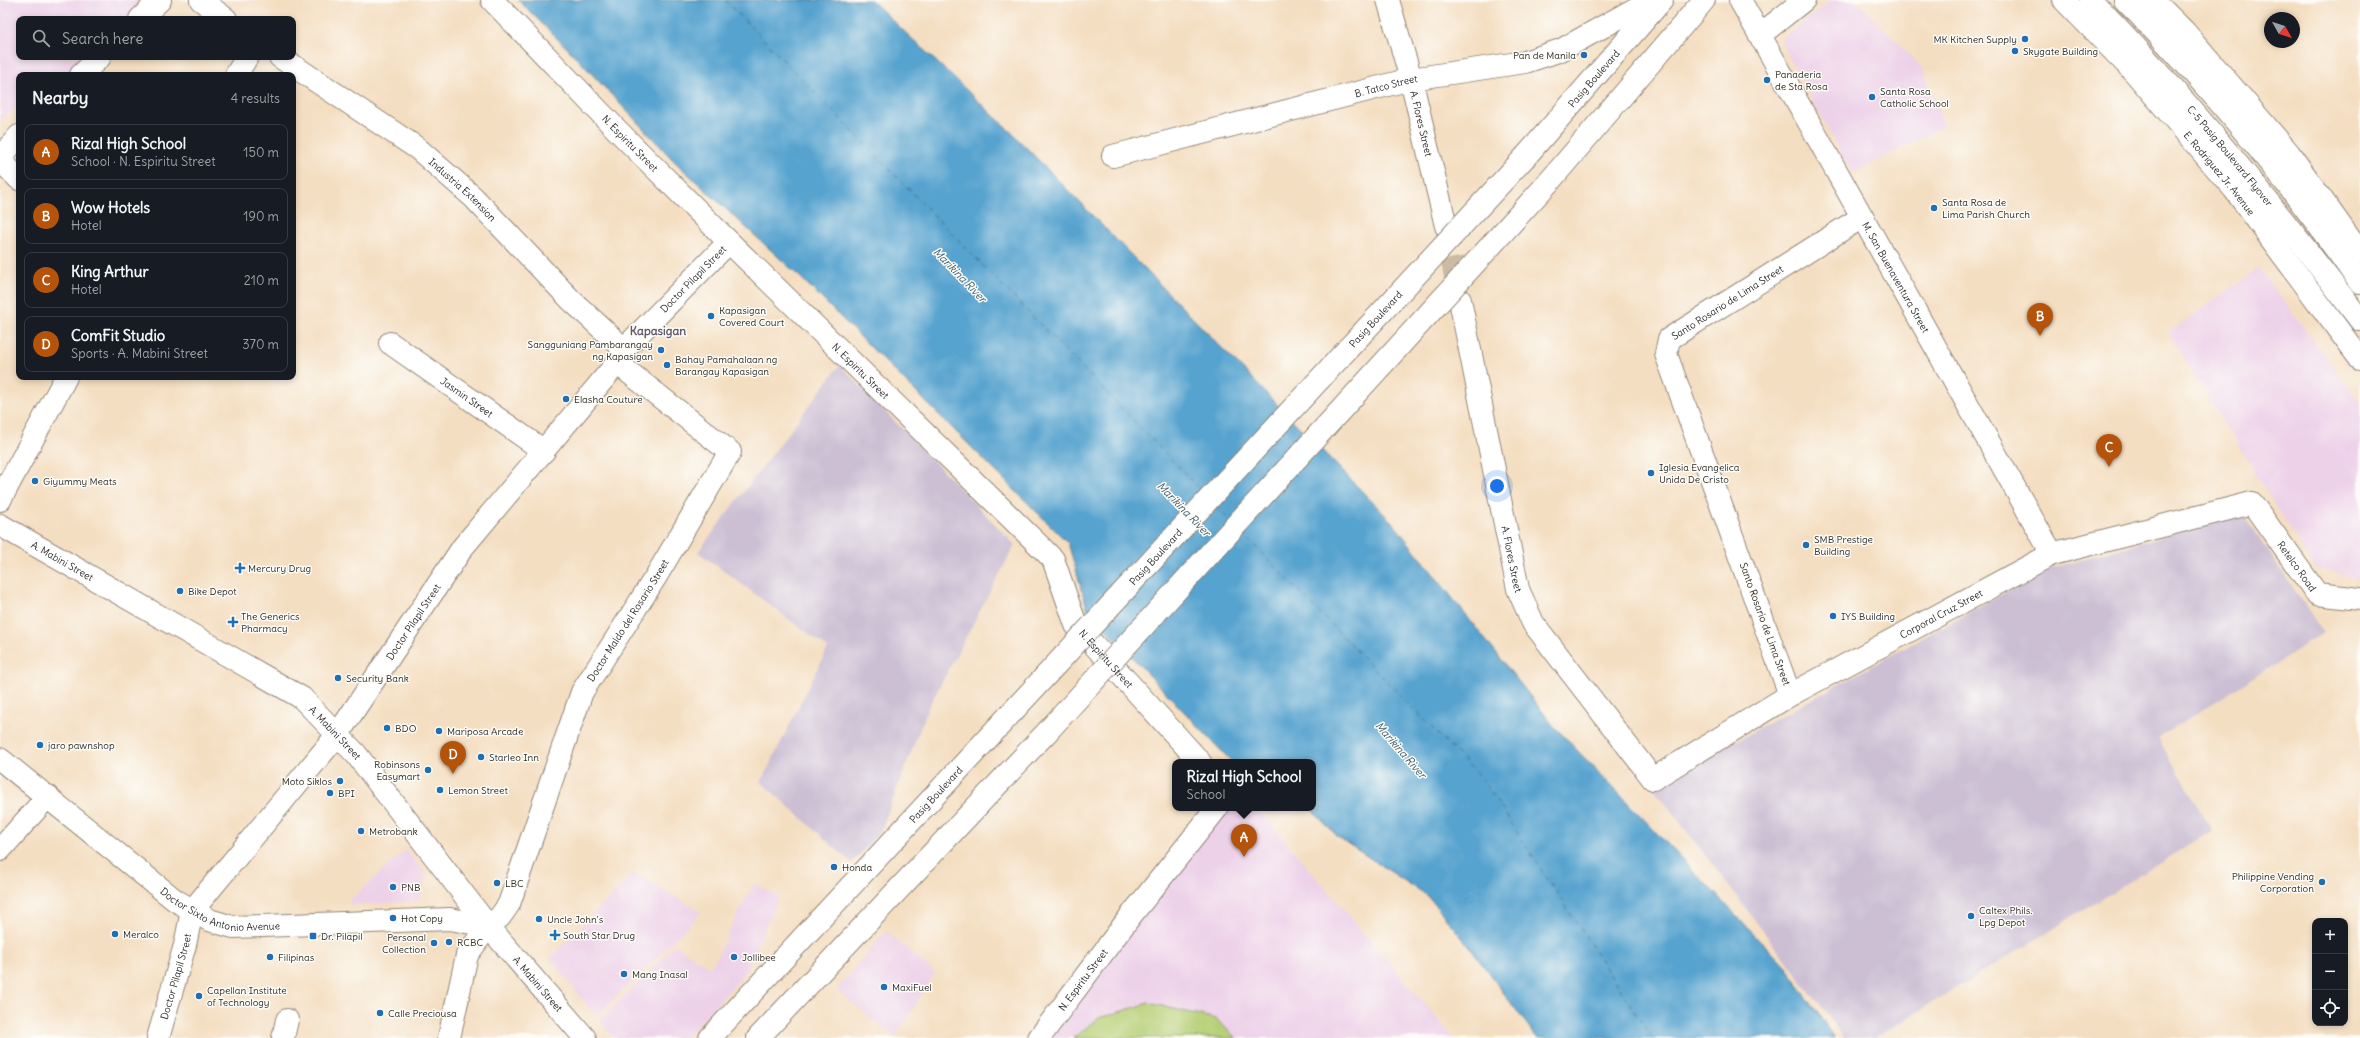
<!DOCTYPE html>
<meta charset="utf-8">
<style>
body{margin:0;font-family:Delius,sans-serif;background:#20242c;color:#f1f3f6}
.controls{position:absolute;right:12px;bottom:12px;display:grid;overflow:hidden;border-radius:8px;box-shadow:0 2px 6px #0003}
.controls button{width:36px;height:36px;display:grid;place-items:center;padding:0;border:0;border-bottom:1px solid #363941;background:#171b24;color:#f1f3f6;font:20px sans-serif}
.compass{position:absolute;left:2264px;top:12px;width:36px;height:36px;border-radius:50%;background:#171b24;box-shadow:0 2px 6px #0003;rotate:129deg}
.you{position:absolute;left:1497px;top:486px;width:14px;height:14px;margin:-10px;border:3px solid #fff;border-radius:50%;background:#1a73e8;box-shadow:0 0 0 6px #1a73e833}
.badge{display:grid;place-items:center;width:26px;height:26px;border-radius:50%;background:#b45309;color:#fff;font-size:13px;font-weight:700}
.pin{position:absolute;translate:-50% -33px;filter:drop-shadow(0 1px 2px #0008)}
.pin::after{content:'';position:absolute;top:21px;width:14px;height:12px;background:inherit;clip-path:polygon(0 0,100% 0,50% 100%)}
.popup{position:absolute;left:1172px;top:759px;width:144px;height:52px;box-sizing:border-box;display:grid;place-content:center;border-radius:8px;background:#171b24;filter:drop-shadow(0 1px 3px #0005);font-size:13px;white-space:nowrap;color:#9ea1a6}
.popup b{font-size:15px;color:#f1f3f6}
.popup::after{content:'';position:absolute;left:50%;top:100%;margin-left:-8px;border:8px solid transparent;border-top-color:#171b24}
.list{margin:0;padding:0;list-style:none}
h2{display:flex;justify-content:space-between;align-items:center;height:52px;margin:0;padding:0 16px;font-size:17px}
h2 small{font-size:13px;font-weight:400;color:#9ea1a6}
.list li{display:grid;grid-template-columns:26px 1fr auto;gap:12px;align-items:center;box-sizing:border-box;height:56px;margin:0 8px 8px;padding:0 8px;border:1px solid #363941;border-radius:8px}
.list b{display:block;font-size:15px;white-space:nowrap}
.list p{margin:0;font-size:13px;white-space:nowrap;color:#9ea1a6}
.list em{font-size:13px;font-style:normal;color:#9ea1a6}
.icon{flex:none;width:22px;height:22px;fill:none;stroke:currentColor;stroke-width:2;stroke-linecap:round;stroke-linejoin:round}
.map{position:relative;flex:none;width:2360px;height:1038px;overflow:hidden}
.search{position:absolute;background:#171b24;box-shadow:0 2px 6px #0003;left:16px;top:16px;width:280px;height:44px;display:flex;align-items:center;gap:10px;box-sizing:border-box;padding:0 14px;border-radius:8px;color:#9ea1a6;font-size:15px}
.panel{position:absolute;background:#171b24;box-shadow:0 2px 6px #0003;left:16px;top:72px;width:280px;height:308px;border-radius:8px}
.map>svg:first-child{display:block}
</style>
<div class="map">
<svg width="2360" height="1038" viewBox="0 0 2360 1038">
<rect width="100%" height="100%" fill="#fdfcf7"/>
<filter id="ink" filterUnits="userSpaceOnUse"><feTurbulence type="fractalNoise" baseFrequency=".025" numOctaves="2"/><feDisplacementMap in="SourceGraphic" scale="8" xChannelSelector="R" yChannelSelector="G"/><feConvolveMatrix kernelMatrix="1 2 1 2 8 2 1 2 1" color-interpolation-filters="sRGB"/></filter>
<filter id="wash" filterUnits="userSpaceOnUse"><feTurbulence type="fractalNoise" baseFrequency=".012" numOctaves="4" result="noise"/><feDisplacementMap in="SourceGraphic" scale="16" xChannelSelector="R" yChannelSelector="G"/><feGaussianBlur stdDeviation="0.9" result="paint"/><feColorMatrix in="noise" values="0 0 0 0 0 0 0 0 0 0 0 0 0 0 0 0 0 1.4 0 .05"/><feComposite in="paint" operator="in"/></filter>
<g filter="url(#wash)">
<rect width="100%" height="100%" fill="#f4dec1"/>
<!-- built -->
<g fill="#edd1e9">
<path d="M0 0H135L140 6 127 19H19V57H89L71 75H19V109L17 107 0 121Z"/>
<path d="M1832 0H1856L1922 68 1944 126 1852 174 1780 40Z"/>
<path d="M2259 268 2360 403V579L2314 568 2168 333Z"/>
<path d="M1228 808H1257L1454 1038H1045Z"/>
<path d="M406 850 426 874 419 901 352 905 348 902Z"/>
<path d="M634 873 702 912 596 1017 550 958Z"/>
<path d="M754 883 779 897 743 976 685 1038H615L599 1021 675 945 711 968Z"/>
<path d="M886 931 935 973 895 1038 836 990Z"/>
</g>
<!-- industrial -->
<g fill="#ccbfd4">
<path d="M840 365 1015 545 928 708 881 830 852 863 761 782 828 648 698 552Z"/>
<path d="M2243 515 2324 633 2158 738 2212 831 1875 1038H1845L1653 787 2049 568Z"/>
</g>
<!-- pitch -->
<path fill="#b6cf75" stroke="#707d50" d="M1149 1003 1216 1019 1236 1038H1073L1099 1018Z"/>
<!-- water -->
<path fill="#57a3cf" stroke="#41677d" d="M518 0H871L1010 131 1393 523 1553 725 1786 967 1835 1038H1537L1471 949 1428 896 1339 838 1310 808H1313V762H1232L1088 611 1068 543 800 277 676 163 572 53Z"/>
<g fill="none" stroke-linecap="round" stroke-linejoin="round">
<!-- ferry -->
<g stroke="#3d5b6d" stroke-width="1" stroke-dasharray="5 4" stroke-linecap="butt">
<path d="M725 0 1203 492"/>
<path d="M1217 507 1228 518"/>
<path d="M1242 533 1483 780 1652 1038"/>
</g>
</g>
</g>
<g filter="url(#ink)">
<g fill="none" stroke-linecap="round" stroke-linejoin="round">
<!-- minor-tunnel -->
<path stroke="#ccbaa3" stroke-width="22" stroke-dasharray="22 11" stroke-linecap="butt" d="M1446 226 1459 299"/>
<!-- minor casing -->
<g stroke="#908476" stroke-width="24">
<g id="minor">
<path d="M201 0 226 19"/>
<path id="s1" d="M492 0 619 132 722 235 1053 559 1076 625 1200 762"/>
<path id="s2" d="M1388 0 1411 79 1446 226"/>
<path id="s3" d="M1740 0 2052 554"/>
<path d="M140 19 160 0"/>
<path d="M1760 35 1804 0"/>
<path id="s4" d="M280 57 417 148 473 197 571 300 624 349"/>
<path d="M81 75 100 57"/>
<path d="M236 75 247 57"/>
<path id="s5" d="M1113 156 1411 79 1525 62 1561 50 1651 0"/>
<path d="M0 158 19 136"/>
<path d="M0 160 19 179"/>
<path id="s6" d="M1460 300 1518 589 1533 623 1653 779 1790 695 2052 554 2252 503 2317 594 2360 599"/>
<path id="s7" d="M390 343 544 451"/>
<path d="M0 500 66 377"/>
<path id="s8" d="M1790 695 1666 354 1669 339 1862 217"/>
<path id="s9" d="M338 734 463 547 617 363 624 349 729 242"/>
<path d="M0 850 48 796"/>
<path id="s10" d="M488 926 500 917 509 904 582 692 655 578 730 452 617 363"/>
<path d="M283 1038 287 1020"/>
<path id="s11" d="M1039 1038 1129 918 1217 808"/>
</g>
</g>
<!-- tertiary casing -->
<g stroke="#908476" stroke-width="24">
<g id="tertiary">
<path id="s12" d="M158 1038 185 945 192 911 338 734"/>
</g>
</g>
<!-- secondary casing -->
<g stroke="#908476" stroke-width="24">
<g id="secondary">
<path id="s13" d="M1526 156 1662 0"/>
<path d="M1548 183 1704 0"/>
<path id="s14" d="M0 525 302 698 356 754 488 926 585 1038"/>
<path id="s15" d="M0 759 175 900 209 920 233 927 450 919 488 926"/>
<path d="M449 1038 467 955 488 926"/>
<path id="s16" d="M710 1038 1013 711"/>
<path d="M758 1038 1047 732"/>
</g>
</g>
<!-- primary casing -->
<g stroke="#908476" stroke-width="24">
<g id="primary">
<path id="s17" d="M2064 0 2136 74 2234 189 2360 359"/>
<path id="s18" d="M2091 0C2189 100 2276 208 2360 320"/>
<path d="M2125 0C2211 87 2290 183 2360 283"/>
<path d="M2153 0 2185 32 2289 153 2360 253"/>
</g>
</g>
<!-- minor -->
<use href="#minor" stroke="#fff" stroke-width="22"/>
<!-- tertiary -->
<use href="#tertiary" stroke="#fff" stroke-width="22"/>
<!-- secondary -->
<use href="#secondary" stroke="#fff" stroke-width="22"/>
<!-- primary -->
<use href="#primary" stroke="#fff" stroke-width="22"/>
<!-- secondary-bridge casing -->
<g stroke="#908476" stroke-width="24" stroke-linecap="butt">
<g id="secondary-bridge">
<path id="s19" d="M1013 711 1526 156"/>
<path d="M1047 732 1548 183"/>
</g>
</g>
<!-- secondary-bridge -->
<use href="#secondary-bridge" stroke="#fff" stroke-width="22"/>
</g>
</g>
<!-- markers -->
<g fill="#1f6fb2" stroke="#fdfcf7" stroke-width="1.5">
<circle cx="2025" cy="39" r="4"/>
<circle cx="2015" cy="51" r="4"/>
<circle cx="1584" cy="55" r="4"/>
<circle cx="1767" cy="80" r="4"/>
<circle cx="1872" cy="97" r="4"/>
<circle cx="1934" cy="208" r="4"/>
<circle cx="711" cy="316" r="4"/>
<circle cx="661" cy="350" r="4"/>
<circle cx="667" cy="365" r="4"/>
<circle cx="566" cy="399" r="4"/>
<circle cx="1651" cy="473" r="4"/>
<circle cx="35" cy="481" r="4"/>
<circle cx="1806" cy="545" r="4"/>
<path d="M238 562h4v4h4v4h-4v4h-4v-4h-4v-4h4z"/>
<circle cx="180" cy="591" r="4"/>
<circle cx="1833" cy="616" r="4"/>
<path d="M231 616h4v4h4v4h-4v4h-4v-4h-4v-4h4z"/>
<circle cx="338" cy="678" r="4"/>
<circle cx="387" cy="728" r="4"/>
<circle cx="439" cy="731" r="4"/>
<circle cx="40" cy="745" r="4"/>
<circle cx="481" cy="757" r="4"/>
<circle cx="428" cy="770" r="4"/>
<circle cx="340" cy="781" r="4"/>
<circle cx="440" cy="790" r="4"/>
<circle cx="330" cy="793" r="4"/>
<circle cx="361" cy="831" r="4"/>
<circle cx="834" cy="867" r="4"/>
<circle cx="2322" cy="882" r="4"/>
<circle cx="497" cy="883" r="4"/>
<circle cx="393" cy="887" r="4"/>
<circle cx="1971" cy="916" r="4"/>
<circle cx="393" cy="918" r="4"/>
<circle cx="539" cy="919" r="4"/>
<circle cx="115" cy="934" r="4"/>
<path d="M553 929h4v4h4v4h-4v4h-4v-4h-4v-4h4z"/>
<rect x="309" y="932" width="8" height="8" rx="2"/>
<circle cx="449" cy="942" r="4"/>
<circle cx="434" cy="943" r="4"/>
<circle cx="270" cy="957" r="4"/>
<circle cx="734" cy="957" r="4"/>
<circle cx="624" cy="974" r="4"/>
<circle cx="884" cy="987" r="4"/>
<circle cx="199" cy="996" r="4"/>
<circle cx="380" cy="1013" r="4"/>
</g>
<g text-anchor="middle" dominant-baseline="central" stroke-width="3" stroke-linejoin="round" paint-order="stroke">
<!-- poi labels -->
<g font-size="10" fill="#2b2b2b" stroke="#fdfcf7" text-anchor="start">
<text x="2017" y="39" text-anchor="end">MK Kitchen Supply</text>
<text x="2023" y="51">Skygate Building</text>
<text x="1576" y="55" text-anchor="end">Pan de Manila</text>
<text x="1775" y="74">Panaderia<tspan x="1775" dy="12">de Sta Rosa</tspan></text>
<text x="1880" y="91">Santa Rosa<tspan x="1880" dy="12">Catholic School</tspan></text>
<text x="1942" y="202">Santa Rosa de<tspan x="1942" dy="12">Lima Parish Church</tspan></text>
<text x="719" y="310">Kapasigan<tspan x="719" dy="12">Covered Court</tspan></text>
<text x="653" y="344" text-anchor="end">Sangguniang Pambarangay<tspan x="653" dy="12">ng Kapasigan</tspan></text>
<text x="675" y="359">Bahay Pamahalaan ng<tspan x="675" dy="12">Barangay Kapasigan</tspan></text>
<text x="574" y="399">Elasha Couture</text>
<text x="1659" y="467">Iglesia Evangelica<tspan x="1659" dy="12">Unida De Cristo</tspan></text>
<text x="43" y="481">Giyummy Meats</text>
<text x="1814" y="539">SMB Prestige<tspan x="1814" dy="12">Building</tspan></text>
<text x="248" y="568">Mercury Drug</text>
<text x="188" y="591">Bike Depot</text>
<text x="241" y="616">The Generics<tspan x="241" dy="12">Pharmacy</tspan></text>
<text x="1841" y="616">IYS Building</text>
<text x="346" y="678">Security Bank</text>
<text x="395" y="728">BDO</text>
<text x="447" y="731">Mariposa Arcade</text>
<text x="48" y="745">jaro pawnshop</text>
<text x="489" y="757">Starleo Inn</text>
<text x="420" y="764" text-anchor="end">Robinsons<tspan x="420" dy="12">Easymart</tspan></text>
<text x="332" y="781" text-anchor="end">Moto Siklos</text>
<text x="448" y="790">Lemon Street</text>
<text x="338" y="793">BPI</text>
<text x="369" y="831">Metrobank</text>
<text x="842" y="867">Honda</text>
<text x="2314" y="876" text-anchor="end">Philippine Vending<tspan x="2314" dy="12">Corporation</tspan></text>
<text x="505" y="883">LBC</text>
<text x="401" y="887">PNB</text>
<text x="1979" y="910">Caltex Phils.<tspan x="1979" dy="12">Lpg Depot</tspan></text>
<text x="401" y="918">Hot Copy</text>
<text x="547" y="919">Uncle John's</text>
<text x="123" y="934">Meralco</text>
<text x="563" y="935">South Star Drug</text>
<text x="321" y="936">Dr. Pilapil</text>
<text x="426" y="937" text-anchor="end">Personal<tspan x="426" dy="12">Collection</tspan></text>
<text x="457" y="942">RCBC</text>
<text x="278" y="957">Filipinas</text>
<text x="742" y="957">Jollibee</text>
<text x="632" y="974">Mang Inasal</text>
<text x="892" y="987">MaxiFuel</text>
<text x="207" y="990">Capellan Institute<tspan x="207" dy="12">of Technology</tspan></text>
<text x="388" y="1013">Calle Preciousa</text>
</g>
<!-- street labels -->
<g font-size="10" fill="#2b2b2b" stroke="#fdfcf7">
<text stroke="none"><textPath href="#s13" startOffset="103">Pasig Boulevard</textPath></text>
<text stroke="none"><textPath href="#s5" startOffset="282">B. Tatco Street</textPath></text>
<text stroke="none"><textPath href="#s2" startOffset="128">A. Flores Street</textPath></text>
<text stroke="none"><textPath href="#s1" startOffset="199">N. Espiritu Street</textPath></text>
<text stroke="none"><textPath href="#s18" startOffset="209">C-5 Pasig Boulevard Flyover</textPath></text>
<text stroke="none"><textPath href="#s17" startOffset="233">E. Rodriguez Jr. Avenue</textPath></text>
<text stroke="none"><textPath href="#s4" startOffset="226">Industria Extension</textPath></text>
<text stroke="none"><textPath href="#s3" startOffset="318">M. San Buenaventura Street</textPath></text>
<text stroke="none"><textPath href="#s9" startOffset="579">Doctor Pilapil Street</textPath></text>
<text stroke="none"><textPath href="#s8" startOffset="447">Santo Rosario de Lima Street</textPath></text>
<text stroke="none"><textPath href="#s19" startOffset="534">Pasig Boulevard</textPath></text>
<text stroke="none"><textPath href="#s1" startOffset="523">N. Espiritu Street</textPath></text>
<text stroke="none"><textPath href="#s7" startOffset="94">Jasmin Street</textPath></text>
<text stroke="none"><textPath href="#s19" startOffset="210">Pasig Boulevard</textPath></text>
<text stroke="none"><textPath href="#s6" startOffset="264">A. Flores Street</textPath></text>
<text stroke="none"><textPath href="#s14" startOffset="72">A. Mabini Street</textPath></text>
<text stroke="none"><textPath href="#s6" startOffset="1271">Retelco Road</textPath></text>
<text stroke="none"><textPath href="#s6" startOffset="861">Corporal Cruz Street</textPath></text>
<text stroke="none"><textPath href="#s10" startOffset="340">Doctor Maldo del Rosario Street</textPath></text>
<text stroke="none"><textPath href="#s9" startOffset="135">Doctor Pilapil Street</textPath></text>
<text transform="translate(1765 624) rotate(70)">Santo Rosario de Lima Street</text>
<text stroke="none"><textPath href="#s1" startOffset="907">N. Espiritu Street</textPath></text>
<text stroke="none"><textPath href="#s14" startOffset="396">A. Mabini Street</textPath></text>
<text stroke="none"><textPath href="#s16" startOffset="332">Pasig Boulevard</textPath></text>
<text stroke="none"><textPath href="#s15" startOffset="272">Doctor Sixto Antonio Avenue</textPath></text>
<text stroke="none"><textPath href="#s12" startOffset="64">Doctor Pilapil Street</textPath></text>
<text stroke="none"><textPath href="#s11" startOffset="73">N. Espiritu Street</textPath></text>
<text stroke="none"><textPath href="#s14" startOffset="719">A. Mabini Street</textPath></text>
</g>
<!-- water labels -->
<g font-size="11" font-style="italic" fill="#3d5b6d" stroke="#fdfcf7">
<text transform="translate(960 275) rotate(46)">Marikina River</text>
<text transform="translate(1184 509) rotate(46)">Marikina River</text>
<text transform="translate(1401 750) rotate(49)">Marikina River</text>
</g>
<!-- quarter labels -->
<g font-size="12" font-weight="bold" fill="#625a6a" stroke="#fdfcf7">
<text x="658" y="330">Kapasigan</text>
</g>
</g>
</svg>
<div class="controls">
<button>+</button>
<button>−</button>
<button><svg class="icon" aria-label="locate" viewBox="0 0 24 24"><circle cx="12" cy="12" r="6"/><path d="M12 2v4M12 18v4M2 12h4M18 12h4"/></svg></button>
</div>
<svg class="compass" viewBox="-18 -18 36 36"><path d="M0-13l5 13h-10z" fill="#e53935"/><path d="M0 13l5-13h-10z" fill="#9ea1a6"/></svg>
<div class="you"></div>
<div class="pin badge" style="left:1244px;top:857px">A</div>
<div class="popup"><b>Rizal High School</b>School</div>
<div class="pin badge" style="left:2040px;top:336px">B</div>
<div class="pin badge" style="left:2109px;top:467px">C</div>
<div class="pin badge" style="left:453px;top:774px">D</div>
<div class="search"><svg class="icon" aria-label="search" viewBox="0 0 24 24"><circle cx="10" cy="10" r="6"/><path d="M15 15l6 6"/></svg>Search here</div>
<section class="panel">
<h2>Nearby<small>4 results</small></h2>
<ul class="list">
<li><span class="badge">A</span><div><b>Rizal High School</b><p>School · N. Espiritu Street</p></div><em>150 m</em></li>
<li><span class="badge">B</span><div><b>Wow Hotels</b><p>Hotel</p></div><em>190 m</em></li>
<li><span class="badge">C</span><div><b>King Arthur</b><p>Hotel</p></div><em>210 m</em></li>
<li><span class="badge">D</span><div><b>ComFit Studio</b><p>Sports · A. Mabini Street</p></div><em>370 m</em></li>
</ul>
</section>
</div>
